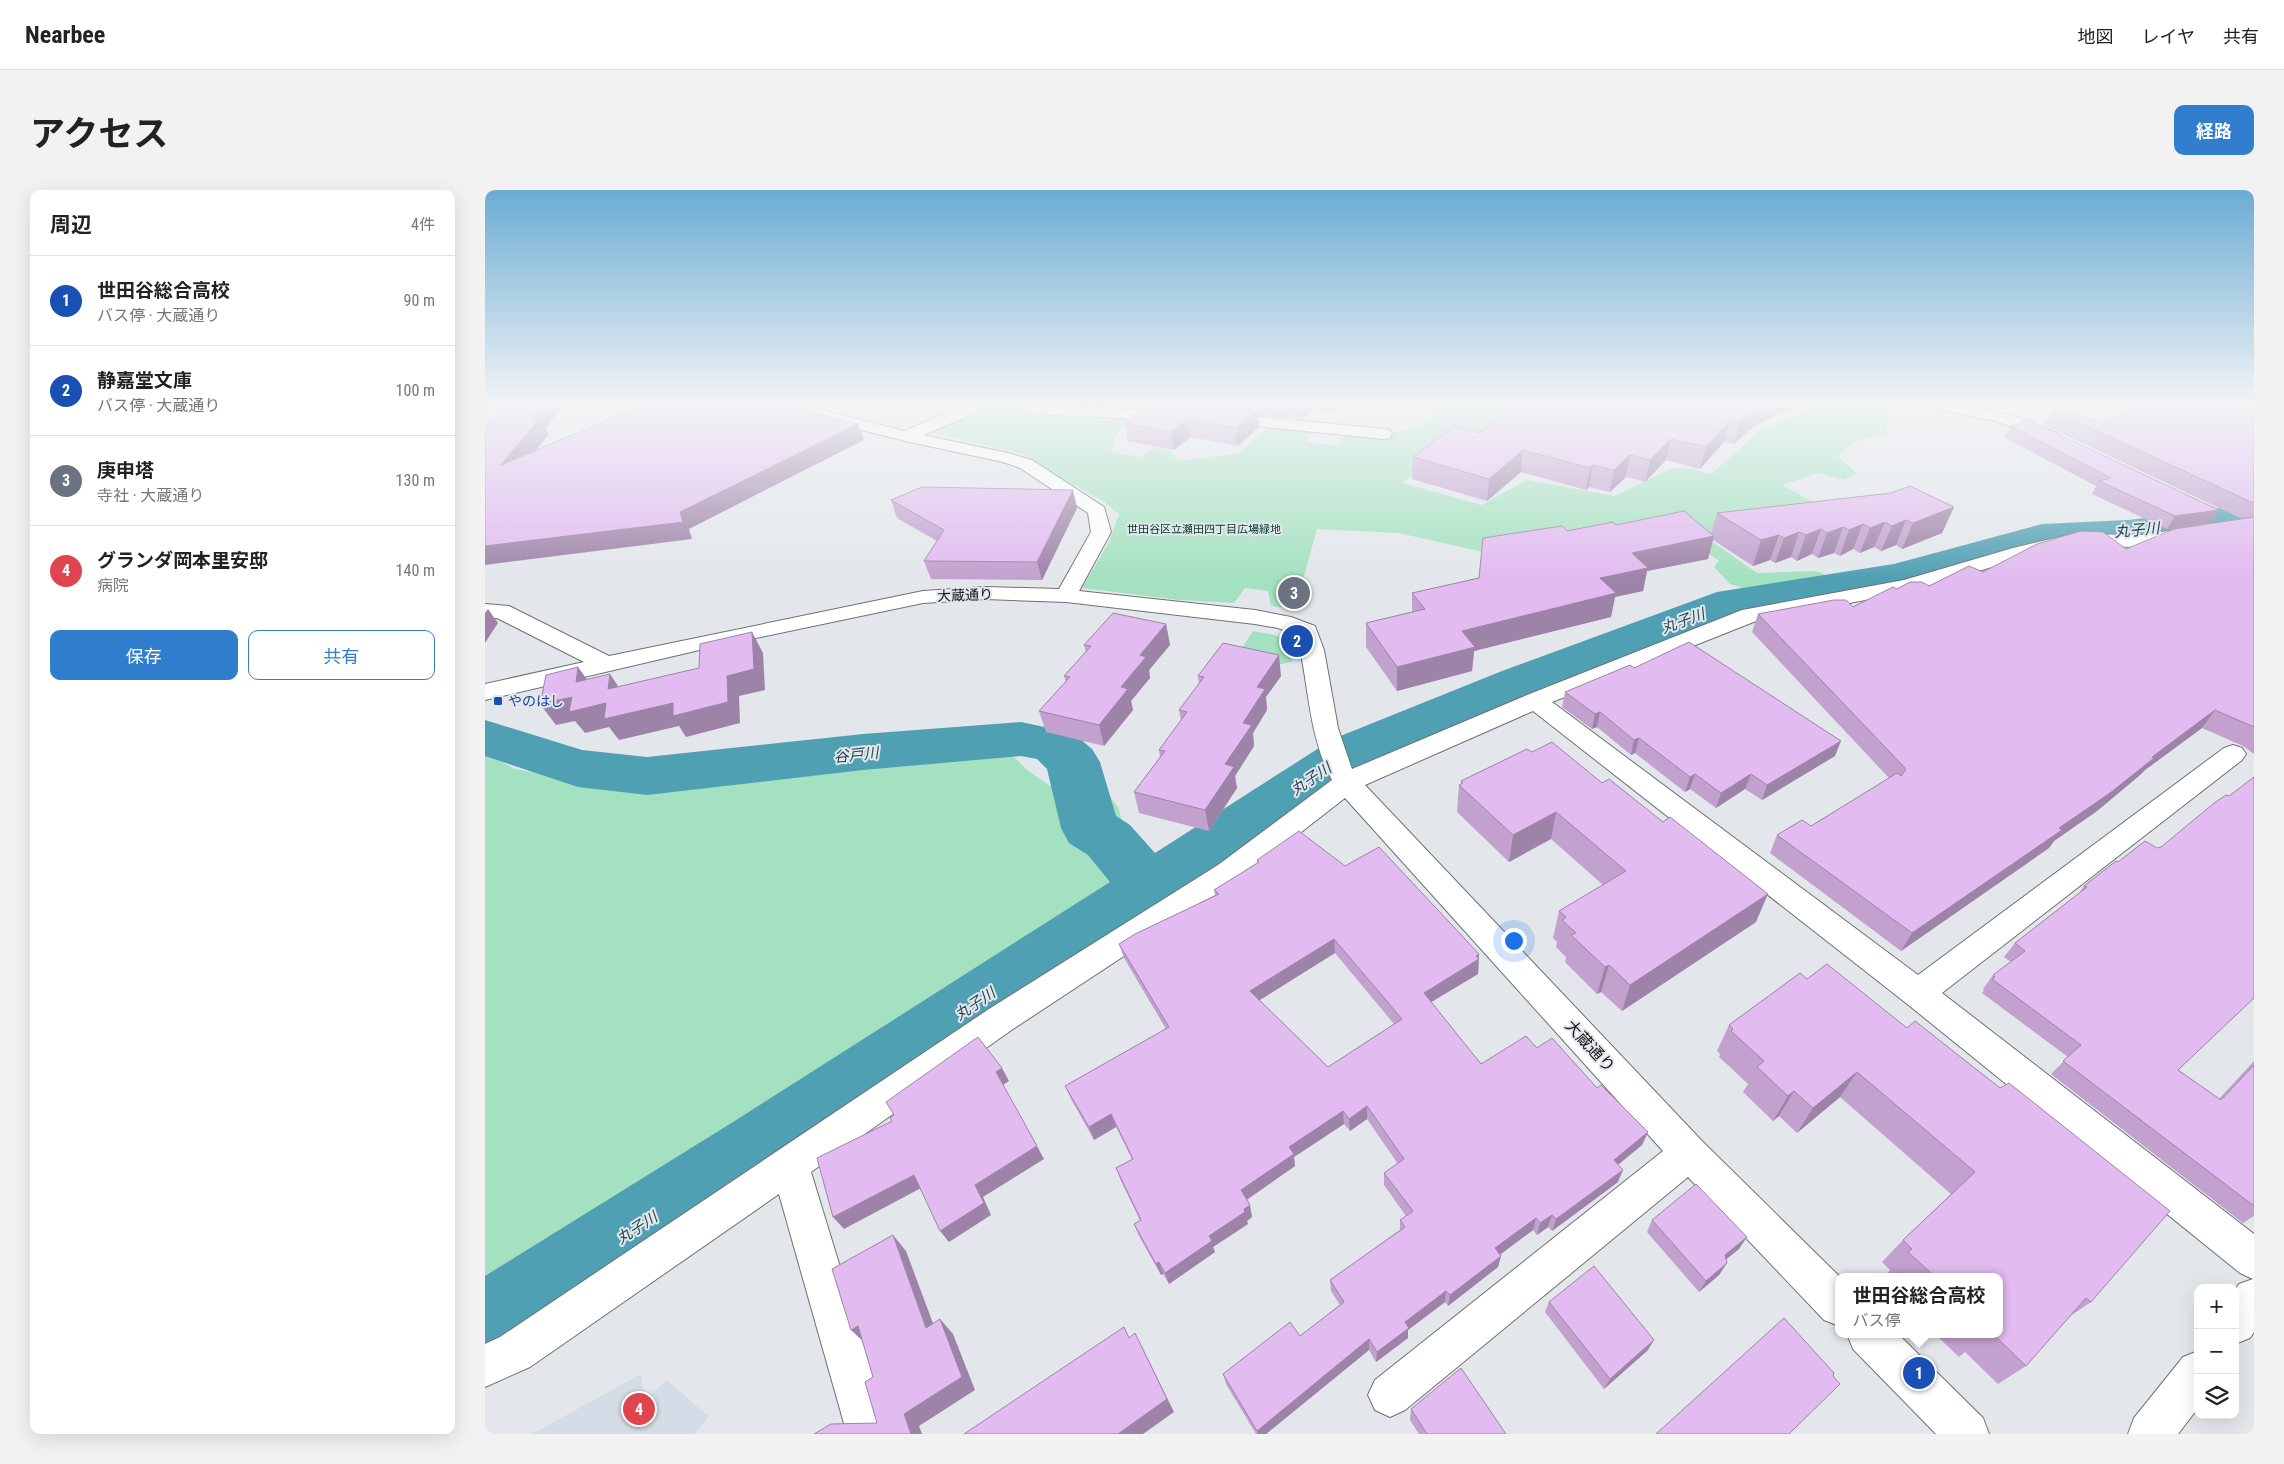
<!DOCTYPE html>
<html lang="ja">
<meta charset="utf-8">
<style>
body{margin:0;font-family:"Roboto Condensed","Noto Sans JP",sans-serif;background:#f2f2f2;color:#222}
.controls{position:absolute;right:15px;bottom:15px;display:grid;overflow:hidden;border-radius:10px;box-shadow:0 5px 20px #0002}
.controls button{width:45px;height:45px;display:grid;place-items:center;padding:0;border:0;border-bottom:1px solid #e0e0e0;background:#fff;color:#222;font:25px sans-serif}
.you{position:absolute;left:1028px;top:750px;width:18px;height:18px;margin:-12px;border:4px solid #fff;border-radius:50%;background:#1a73e8;box-shadow:0 0 0 8px #1a73e833}
.badge{display:grid;place-items:center;width:32px;height:32px;border-radius:50%;background:#317ece;color:#fff;font-size:16px;font-weight:700}
.pin{position:absolute;translate:-50% -50%;border:2px solid #fff;box-shadow:0 1px 5px #0006}
.popup{position:absolute;left:1350px;top:1083px;width:168px;height:65px;box-sizing:border-box;display:grid;place-content:center;border-radius:10px;background:#fff;filter:drop-shadow(0 1px 4px #0005);font-size:16px;white-space:nowrap;color:#767676}
.popup b{font-size:19px;color:#222}
.popup::after{content:'';position:absolute;left:50%;top:100%;margin-left:-10px;border:10px solid transparent;border-top-color:#fff}
.list{margin:0;padding:0;list-style:none}
h2{display:flex;justify-content:space-between;align-items:center;height:65px;margin:0;padding:0 20px;font-size:21px}
h2 small{font-size:16px;font-weight:400;color:#767676}
.list li{display:grid;grid-template-columns:32px 1fr auto;gap:15px;align-items:center;box-sizing:border-box;height:90px;padding:0 20px;border-top:1px solid #e0e0e0}
.list b{display:block;font-size:19px;white-space:nowrap}
.list p{margin:0;font-size:16px;white-space:nowrap;color:#767676}
.list em{font-size:16px;font-style:normal;color:#767676}
.actions{display:flex;gap:10px;padding:15px 20px}
.actions a{flex:1;padding:11px 0;border:1px solid #317ece;border-radius:10px;text-align:center;font-size:18px;color:#317ece}
.actions .main{background:#317ece;color:#fff}
.icon{flex:none;width:28px;height:28px;fill:none;stroke:currentColor;stroke-width:2;stroke-linecap:round;stroke-linejoin:round}
.map{position:relative;flex:none;width:1769px;height:1244px;overflow:hidden;border-radius:10px}
header{display:flex;align-items:center;gap:30px;box-sizing:border-box;height:70px;padding:0 25px;background:#fff;border-bottom:1px solid #e0e0e0}
header strong{font-size:24px}
nav{display:flex;gap:28px;margin-inline-start:auto;font-size:18px}
.intro{display:flex;align-items:center;justify-content:space-between;box-sizing:border-box;height:120px;padding:0 30px}
h1{margin:0;font-size:35px}
.button{padding:12px 22px;border-radius:10px;background:#317ece;color:#fff;font-size:18px;font-weight:700}
main{display:flex;gap:30px;padding:0 30px}
aside{flex:1;background:#fff;border-radius:10px;box-shadow:0 5px 20px #0002}
.map>svg:first-child{display:block}
</style>
<header>
<strong>Nearbee</strong>
<nav><a>地図</a><a>レイヤ</a><a>共有</a></nav>
</header>
<div class="intro"><h1>アクセス</h1><a class="button">経路</a></div>
<main>
<aside>
<h2>周辺<small>4件</small></h2>
<ul class="list">
<li><span class="badge" style="background:#1a4fb4">1</span><div><b>世田谷総合高校</b><p>バス停 · 大蔵通り</p></div><em>90 m</em></li>
<li><span class="badge" style="background:#1a4fb4">2</span><div><b>静嘉堂文庫</b><p>バス停 · 大蔵通り</p></div><em>100 m</em></li>
<li><span class="badge" style="background:#6b7280">3</span><div><b>庚申塔</b><p>寺社 · 大蔵通り</p></div><em>130 m</em></li>
<li><span class="badge" style="background:#e0444e">4</span><div><b>グランダ岡本里安邸</b><p>病院</p></div><em>140 m</em></li>
</ul>
<div class="actions"><a class="main">保存</a><a>共有</a></div>
</aside>
<div class="map">
<svg width="1769" height="1244" viewBox="0 0 1769 1244">
<rect width="100%" height="100%" fill="#e3e7eb"/>
<!-- built -->
<path fill="#d4dde7" d="M156 1184 160 1210 182 1190 224 1227 209 1244H47Z"/>
<!-- green -->
<g fill="#a4e1c0">
<path d="M505 215 648 230 630 246 626 262 655 267 669 257 687 262 690 268 699 270 752 264 783 238 824 242 821 252 853 256 860 246C882 248 925 243 944 230 948 228 950 222 953 218L951 215H1020L1053 239 966 254 917 293 997 315 1041 290 1130 306 1185 279 1201 278 1226 284 1277 239 1331 217 1328 215H1393L1406 218 1401 243 1368 252 1353 266 1372 284 1359 290 1333 283 1297 295 1359 329 1222 348 1272 383 1331 381 1345 387 1264 400 1245 394 1229 377 1234 371 1190 339 1003 363 914 343 832 339 810 419 786 416 783 401 760 398 749 413 695 410 597 398 624 352 634 324 614 308 568 284 541 265 446 242Z"/>
<path d="M768 441 790 445 806 452 807 472 791 475 750 469Z"/>
<path d="M507 559 529 567 542 580 568 598 612 602 626 608 634 619 639 640 664 675 659 705 595 749 395 868 67 1084 0 1118V563L30 579 68 586 170 594 349 577 369 579 486 569Z"/>
</g>
<g fill="none" stroke-linecap="round" stroke-linejoin="round">
<!-- river -->
<path fill="#50a0b4" fill-rule="evenodd" d="M1769 310V334L1725 344 1643 354 1559 358 1413 400 1257 424 1053 503 886 575 302 984 61 1148 0 1175V1086L248 932 625 692 603 665 584 653 576 638 562 579 552 569 536 566 378 580 162 605 93 597 0 566V530L97 560 162 567 378 544 536 532 588 543 607 559 615 572 631 626 645 635 670 663 848 549 1017 481 1232 402 1409 374 1557 334 1643 330 1725 320Z"/>
<!-- minor casing -->
<g stroke="#6e7174" stroke-width="2">
<g id="minor">
<path d="M287 215H316L419 241 481 215H504L502 218 438 245 523 263 547 270 619 317 626 342 594 401 770 420 806 427 830 436 839 460 853 538 867 579 1042 505 1257 420 1419 390 1528 358 1587 344 1657 345 1769 328V340L1657 357 1587 356 1541 367 1422 402 1271 431 1067 512 1433 785 1739 558 1748 555 1757 558 1761 564 1757 570 1457 803 1769 1044V1142L1765 1148 1750 1154V1100L1754 1094 1768 1089 1755 1083 1421 813 1048 521 880 595 1217 951 1355 1087 1354 1136 1339 1130 1203 987 920 1220 905 1227 890 1220 883 1205 890 1190 1178 961 860 608 753 691 528 839 326 982 406 1244H362L294 1004 45 1177 0 1197V1154L15 1147 504 819 733 675 847 590C823 545 824 494 812 445L793 438 770 434 581 412 501 409 438 413 223 458 0 510V494L99 472 12 428H0V414L24 416 124 466 438 401 501 397 574 399 606 342 603 323 535 278 518 272 420 251 289 218Z"/>
<path d="M527 215 691 221 697 223 699 226 697 229 691 231 553 224 529 218Z"/>
<path d="M990 215H1014L1006 220 992 218Z"/>
<path d="M1447 215C1492 215 1533 224 1573 244L1576 248 1573 252H1561L1537 240 1510 231 1449 218Z"/>
<path d="M736 223 899 239 905 240 907 244 905 248 899 249 730 232 728 228 730 224Z"/>
<path d="M1362 1144H1413L1498 1228 1504 1244H1451L1368 1159Z"/>
<path d="M1713 1161V1218L1693 1244H1643L1649 1228 1698 1167Z"/>
</g>
</g>
<!-- minor -->
<use href="#minor" fill="#fff" fill-rule="evenodd"/>
</g>
<!-- wall -->
<g fill="#c2a1ce" fill-rule="evenodd">
<path d="M664 215H854L845 223 829 219 817 229 773 225 774 237 753 256 705 247 689 260 643 251 640 233Z"/>
<path d="M1769 215V327L1755 328 1559 235 1567 220 1616 233Z"/>
<path d="M1292 224 1268 237 1249 254 1239 252 1215 279 1181 270 1160 292 1141 287 1125 302 1104 297 1101 300 1036 282 1002 311 927 289 928 267 994 243Z"/>
<path d="M1526 236 1726 333 1682 339 1607 304 1611 296 1520 248Z"/>
<path d="M406 310 592 318 557 390 446 389 439 371 452 351 412 328Z"/>
<path d="M1469 317 1457 343 1417 359 1411 355 1396 361 1389 357 1375 363 1368 359 1355 366 1349 363 1333 368 1327 364 1312 371 1306 367 1290 373 1285 370 1268 376 1228 350 1223 369 1162 381 1158 401 1130 407 1126 427 989 461 987 481 912 501 881 457V433L927 422V403L994 388 1082 341 1131 335 1226 344 1232 323Z"/>
<path d="M1769 327V564L1758 556 1717 538 1660 580 1655 585 1612 621 1569 651 1564 658 1416 761 1285 663 1292 645 1326 636 1404 588 1267 442 1273 424 1368 417 1412 399 1444 396 1498 382 1641 359Z"/>
<path d="M681 434 685 455 664 480 665 488 646 511 648 520 619 556 561 542 554 521 581 492 579 486 601 462 599 455Z"/>
<path d="M1149 478 1350 566 1277 610 1260 599 1231 618 1205 599 1200 602 1150 563 1146 565 1112 537 1107 539 1077 517 1080 502Z"/>
<path d="M713 486H796L781 507 782 520 768 543 769 556 750 586 752 598 724 641 654 623 649 602 675 567 674 560 696 531 694 520 714 494Z"/>
<path d="M1047 562 1271 732 1137 821 1116 802 1112 804 1080 772 1081 767 1071 757 1072 752 1068 748 1074 721 1118 695 1066 649 1024 672 972 622 974 595 976 594V591Z"/>
<path d="M772 670 860 676 994 769 993 784 946 812 996 874 1052 858 1112 898 1163 942 1157 955 1133 975V992L1067 1041 1063 1037 1052 1045 1048 1040 1015 1064 1016 1066 1013 1077 963 1116 960 1112 923 1140V1148L891 1172 884 1160 781 1244H771L741 1194 738 1184 815 1146 855 1115 846 1101 845 1090 915 1040V1030L921 1026 899 995V983L913 974 882 929 865 941 859 934 809 967 810 976 762 1010 767 1027 762 1031 763 1034 728 1057 730 1062 684 1094 678 1084 676 1085 654 1046 649 1034 655 1030 636 991 631 978 647 969 631 937 609 950 586 909 580 896 681 839 639 768 634 754 730 705 729 700 772 673ZM850 763 909 834 843 877 774 810Z"/>
<path d="M1631 671 1693 880 1734 909 1769 871V1026L1758 1033 1566 884 1583 867 1497 803 1499 800 1498 799 1508 785 1526 772 1519 767 1530 753 1592 706 1599 696Z"/>
<path d="M1315 783 1606 1112 1584 1127 1541 1176 1513 1194 1480 1162 1474 1167 1450 1144H1514V1087H1404L1402 1084 1405 1080 1397 1072 1418 1050 1466 1004 1355 907 1312 943 1294 926 1288 931 1258 902 1263 894 1234 867 1235 864 1232 861 1244 835Z"/>
<path d="M1167 1030 1254 1059 1241 1069 1242 1073 1234 1085 1214 1102 1162 1042Z"/>
<path d="M1064 1112 1163 1160 1119 1199 1060 1122Z"/>
<path d="M926 1219 1021 1244H934L925 1230Z"/>
</g>
<!-- shaded-wall -->
<g fill="#9e83a8">
<path d="M57 215H79L60 239 64 244 26 291 16 275 52 221Z"/>
<path d="M821 215H829V219L817 229V219Z"/>
<path d="M845 215H854L845 223Z"/>
<path d="M1275 215H1327L1292 224 1268 237 1249 254 1254 233Z"/>
<path d="M773 220 774 237 753 256 751 238Z"/>
<path d="M703 229 705 247 689 260 686 242Z"/>
<path d="M1245 230 1239 252 1215 279 1221 257Z"/>
<path d="M373 234 379 250 204 339 207 349 0 375V356L195 322Z"/>
<path d="M1186 249 1181 270 1160 292 1165 270Z"/>
<path d="M1038 260 1036 282 1002 311 1004 289Z"/>
<path d="M1145 265 1141 287 1125 302 1129 280Z"/>
<path d="M1108 275 1104 297 1101 300 1105 278Z"/>
<path d="M588 300 592 318 557 390 552 372Z"/>
<path d="M1469 317 1457 343 1417 359 1428 333Z"/>
<path d="M1734 320 1726 333 1682 339 1690 326Z"/>
<path d="M1421 330 1411 355 1396 361 1407 336Z"/>
<path d="M1400 332 1389 357 1375 363 1385 338Z"/>
<path d="M1378 334 1368 359 1355 366 1364 340Z"/>
<path d="M1358 337 1349 363 1333 368 1342 343Z"/>
<path d="M1336 339 1327 364 1312 371 1321 345Z"/>
<path d="M1314 342 1306 367 1290 373 1299 348Z"/>
<path d="M1294 345 1285 370 1268 376 1276 350Z"/>
<path d="M1229 346 1223 369 1162 381 1158 401 1130 407 1126 427 989 461 987 481 912 501V477L977 441 1147 363Z"/>
<path d="M3 419 13 433 0 453V423Z"/>
<path d="M681 434 685 455 664 480 665 488 646 511 648 520 619 556 614 535 655 465Z"/>
<path d="M267 442 278 463 280 500 254 506 255 533 201 547 194 536 134 550 124 537 100 543 90 531 71 535 55 514 87 507 121 513H188L242 486Z"/>
<path d="M794 465 796 486 781 507 782 520 768 543 769 556 750 586 752 598 724 641 720 620 740 574 772 497Z"/>
<path d="M93 477 108 498 91 492Z"/>
<path d="M125 484 139 505 123 499Z"/>
<path d="M1730 520 1717 538 1660 580 1655 585 1612 621 1569 651 1564 658 1416 761 1427 743 1574 638 1667 567Z"/>
<path d="M1115 522 1112 537 1107 539 1110 524Z"/>
<path d="M1154 548 1150 563 1146 565 1149 550Z"/>
<path d="M1356 551 1350 566 1277 610 1282 595Z"/>
<path d="M1210 584 1205 599 1200 602 1205 587Z"/>
<path d="M1266 584 1260 599 1231 618 1236 603Z"/>
<path d="M1071 622 1066 649 1024 672 1028 645Z"/>
<path d="M1283 704 1271 732 1137 821 1145 795Z"/>
<path d="M849 749 850 763 767 815 765 801Z"/>
<path d="M994 764 993 784 938 817 939 803Z"/>
<path d="M1124 775 1116 802 1112 804 1120 777Z"/>
<path d="M517 878 524 891 518 895 511 882Z"/>
<path d="M1372 882 1355 907 1312 943 1328 918Z"/>
<path d="M1309 901 1294 926 1288 931 1303 906Z"/>
<path d="M882 916V929L865 941 864 929Z"/>
<path d="M858 921 859 934 809 967 810 976 758 1012 756 1000 804 957Z"/>
<path d="M626 924 631 937 609 950 604 937Z"/>
<path d="M1163 942 1157 955 1124 982 1129 970Z"/>
<path d="M552 956 559 969 498 1007 506 1025 464 1052 455 1041 490 995Z"/>
<path d="M1138 980 1133 992 1067 1041 1071 1029Z"/>
<path d="M429 985 438 997 359 1039 348 1027Z"/>
<path d="M765 1015 767 1027 762 1031 763 1034 728 1057 730 1062 684 1094 680 1083 724 1046Z"/>
<path d="M1067 1025 1063 1037 1052 1045 1055 1033Z"/>
<path d="M1051 1028 1048 1040 1008 1070 1010 1058Z"/>
<path d="M408 1045 421 1061 455 1152 441 1138Z"/>
<path d="M1262 1047 1254 1059 1233 1076 1240 1065Z"/>
<path d="M1016 1066 1013 1077 963 1116 965 1105Z"/>
<path d="M674 1072 678 1084 676 1085 671 1074Z"/>
<path d="M1242 1073 1234 1085 1214 1102 1221 1091Z"/>
<path d="M961 1101 960 1112 923 1140V1148L891 1172 892 1162 920 1132Z"/>
<path d="M455 1129 468 1144 490 1200 434 1236 437 1244H426L419 1224Z"/>
<path d="M373 1136 382 1155 366 1140Z"/>
<path d="M884 1149V1160L781 1244H773L772 1241Z"/>
<path d="M1169 1150 1163 1160 1119 1199 1125 1189Z"/>
<path d="M657 1157 689 1222 658 1244H633Z"/>
</g>
<!-- building -->
<g fill="#e2bbf0" stroke="#9e83a8" fill-rule="evenodd">
<path d="M16 215H57L46 229H54L16 275 159 215H303L373 234 195 322 198 332 0 356V238Z"/>
<path d="M664 215H689L773 220 751 238 703 229 686 242 640 233Z"/>
<path d="M772 215H821L817 219Z"/>
<path d="M1030 215H1275L1254 233 1245 230 1221 257 1186 249 1165 270 1145 265 1129 280 1108 275 1105 278 1038 260 1004 289 928 267 970 236 994 243Z"/>
<path d="M1658 215H1769V312H1766L1567 220 1587 222 1616 233Z"/>
<path d="M1543 230 1734 320 1690 326 1614 291 1626 288 1526 236Z"/>
<path d="M1425 296 1469 317 1428 333 1421 330 1407 336 1400 332 1385 338 1378 334 1364 340 1358 337 1342 343 1336 339 1321 345 1314 342 1299 348 1294 345 1276 350 1232 323 1406 303Z"/>
<path d="M437 297 588 300 552 372 439 371 459 340 406 310Z"/>
<path d="M1199 321 1229 346 1147 363 1163 378 1115 388 1131 403 977 441 990 457 912 477 881 433 940 419 927 403 994 388 998 348 1077 336 1082 341 1128 332 1131 335Z"/>
<path d="M1769 327V537L1730 520 1667 567 1669 568 1625 603 1574 638 1577 640 1427 743 1292 645 1317 630 1326 636 1412 583 1416 586 1421 579 1273 424 1349 410H1361L1368 417 1408 397 1412 399 1425 392H1437L1444 396 1484 376 1498 382 1552 354 1596 341 1618 342 1641 359 1689 339Z"/>
<path d="M628 423 681 434 655 465 661 467 636 497 643 499 614 535 554 521 585 487 579 486 606 456 599 455Z"/>
<path d="M267 442 269 479 242 486 243 512 188 526V513L119 529 121 513 84 522 87 507 55 514 61 485 93 477 91 492 125 484 123 499 214 478 215 454Z"/>
<path d="M1204 452 1356 551 1282 595 1266 584 1236 603 1210 584 1205 587 1154 548 1149 550 1115 522 1110 524 1080 502 1145 475 1149 478Z"/>
<path d="M738 453 794 465 772 497 780 499 758 533 767 535 740 574 749 577 720 620 649 602 680 561 674 560 702 522 694 520 719 487 713 486Z"/>
<path d="M1067 552 1117 593 1124 589 1178 632 1185 627 1283 704 1145 795 1124 775 1120 777 1086 745 1091 743 1077 730 1081 727 1074 721 1141 681 1071 622 1028 645 974 595 978 593 976 591 1042 559 1047 562Z"/>
<path d="M1769 587V808L1693 880 1736 910 1769 875V1016L1578 871 1596 855 1507 789 1510 787 1508 785 1540 761 1530 753 1602 697 1599 696 1631 671 1633 672 1660 651 1672 658 1676 657 1728 614 1741 605 1744 606Z"/>
<path d="M814 641 860 676 894 657 994 764 991 766 994 769 939 803 996 874 1041 846 1052 858 1067 848 1112 898 1116 895 1163 942 1129 970 1138 980 1071 1029 1067 1025 1055 1033 1051 1028 1010 1058 1016 1066 965 1105 961 1101 920 1132 924 1138 892 1162 884 1149 772 1241 738 1184 805 1132 815 1146 859 1112 845 1090 920 1037 915 1030 928 1021 899 983 919 969 882 916 864 929 858 921 804 957 809 964 756 1000 765 1015 759 1019 760 1022 724 1046 727 1051 680 1083 674 1072 671 1074 649 1034 656 1030 631 978 648 969 626 924 604 937 580 896 684 837 634 754 650 744 734 704 729 700 774 672 772 670ZM849 749 917 829 843 877 765 801Z"/>
<path d="M1342 774 1422 838 1430 831 1515 898 1524 893 1685 1021 1606 1112 1601 1108 1541 1176 1508 1144H1514V1087H1442L1446 1083 1423 1062 1427 1059 1418 1050 1490 982 1372 882 1328 918 1309 901 1303 906 1272 877 1279 871 1246 841 1248 839 1244 835 1315 783 1322 789Z"/>
<path d="M493 847 517 878 511 882 552 956 490 995 499 1013 455 1041 429 985 348 1027 332 968 407 931 405 928 409 925 401 912Z"/>
<path d="M1211 994 1262 1047 1240 1065 1242 1073 1221 1091 1167 1030Z"/>
<path d="M408 1045 441 1138 455 1129 477 1187 419 1224 426 1244H329L346 1234 392 1233 380 1192 388 1187 373 1136 366 1140 347 1079Z"/>
<path d="M1109 1076 1169 1150 1125 1189 1064 1112Z"/>
<path d="M1299 1128 1349 1183 1348 1186 1355 1194 1304 1244H1171Z"/>
<path d="M639 1137 644 1148 650 1143 682 1209 633 1244H479Z"/>
<path d="M1496 1144H1503L1500 1148Z"/>
<path d="M976 1178 1021 1244H942L926 1219Z"/>
</g>
<!-- sky -->
<linearGradient id="sky" x2="0" y2="1"><stop stop-color="#6bacd3"/><stop offset="0.55" stop-color="#f2f4f6"/><stop offset="1" stop-color="#f2f4f6" stop-opacity="0"/></linearGradient>
<rect width="1769" height="389" fill="url(#sky)"/>
<!-- markers -->
<rect fill="#1a4fb4" stroke="#e3e7eb" stroke-width="2" x="8" y="506" width="10" height="10" rx="2.5"/>
<g text-anchor="middle" dominant-baseline="central" stroke-width="4" stroke-linejoin="round" paint-order="stroke">
<!-- far-park labels -->
<g font-size="11" fill="#023b25" stroke="#e3e7eb">
<text x="719" y="339">世田谷区立瀬田四丁目広場緑地</text>
</g>
<!-- street labels -->
<g font-size="14" fill="#141517" stroke="#e3e7eb">
<text transform="translate(480 405) rotate(-2)">大蔵通り</text>
</g>
<!-- transit labels -->
<g font-size="14" fill="#164399" stroke="#e3e7eb" text-anchor="start">
<text x="23" y="511">やのはし</text>
</g>
<!-- water labels -->
<g font-size="15" font-style="italic" fill="#214650" stroke="#e3e7eb">
<text transform="translate(1652 340) rotate(-5)">丸子川</text>
<text transform="translate(1198 431) rotate(-20)">丸子川</text>
<text transform="translate(371 565) rotate(-6)">谷戸川</text>
<text transform="translate(826 589) rotate(-34)">丸子川</text>
<text transform="translate(490 814) rotate(-34)">丸子川</text>
<text transform="translate(152 1038) rotate(-33)">丸子川</text>
</g>
<!-- near-street labels -->
<g font-size="16" fill="#141517" stroke="#e3e7eb">
<text transform="translate(1105 856) rotate(47)">大蔵通り</text>
</g>
</g>
</svg>
<div class="controls">
<button>+</button>
<button>−</button>
<button><svg class="icon" aria-label="layers" viewBox="0 0 24 24"><path d="M12 4l9 5-9 5-9-5zM3 14l9 5 9-5"/></svg></button>
</div>
<div class="you"></div>
<div class="pin badge" style="left:1434px;top:1183px;background:#1a4fb4">1</div>
<div class="popup"><b>世田谷総合高校</b>バス停</div>
<div class="pin badge" style="left:812px;top:451px;background:#1a4fb4">2</div>
<div class="pin badge" style="left:809px;top:403px;background:#6b7280">3</div>
<div class="pin badge" style="left:154px;top:1219px;background:#e0444e">4</div>
</div>
</main>
